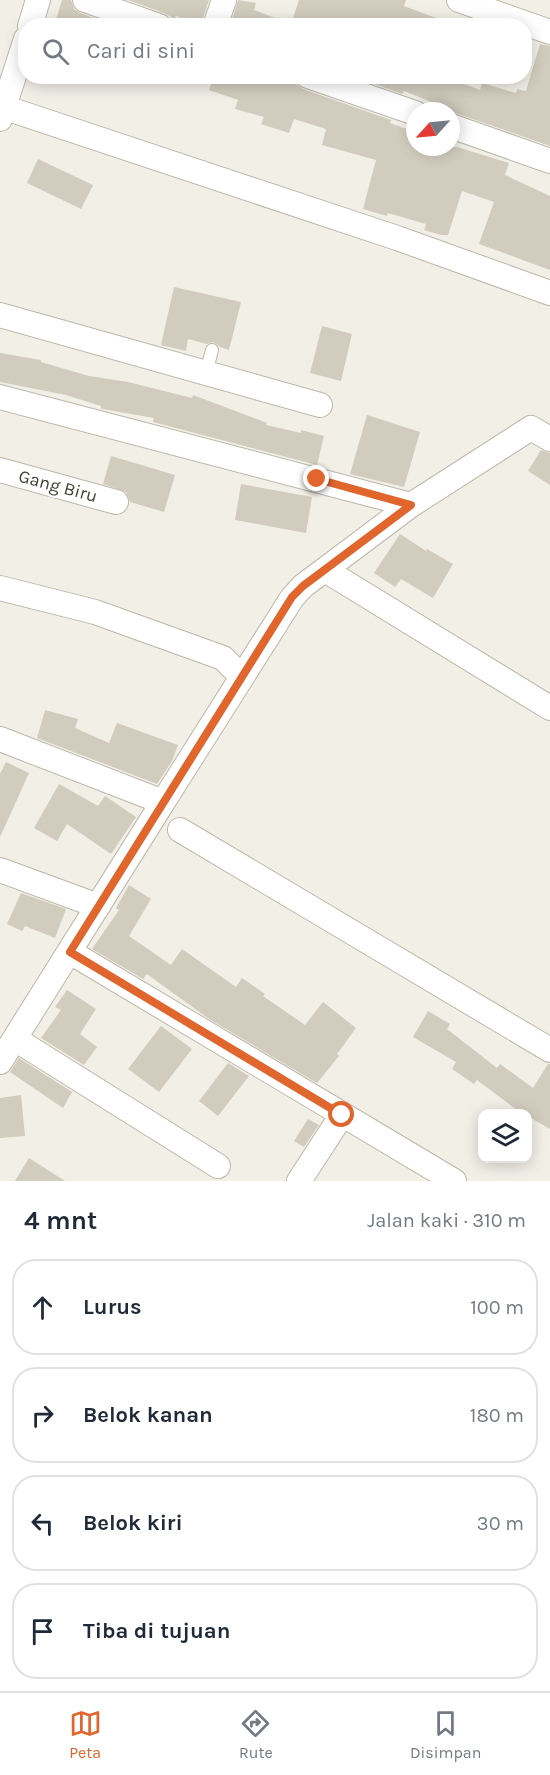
<!DOCTYPE html>
<html lang="id">
<meta charset="utf-8">
<style>
body{margin:0;font-family:Karla,sans-serif;background:#f6f6f7;color:#1f2937}
.controls{position:absolute;right:18px;bottom:18px;display:grid;overflow:hidden;border-radius:12px;box-shadow:0 3px 15px #0003}
.controls button{width:54px;height:54px;display:grid;place-items:center;padding:0;border:0;border-bottom:2px solid #e0e1e3;background:#fff;color:#1f2937;font:30px sans-serif}
.compass{position:absolute;left:406px;top:102px;width:54px;height:54px;border-radius:50%;background:#fff;box-shadow:0 3px 15px #0003;rotate:243deg}
.stop{position:absolute;width:18px;height:18px;margin:-14px;border:4px solid #e0662d;border-radius:50%;background:#fff}
.stop.end{background:#e0662d;border-color:#fff;box-shadow:0 2px 6px #0008}
.list{margin:0;padding:0;list-style:none}
h2{display:flex;justify-content:space-between;align-items:center;height:78px;margin:0;padding:0 24px;font-size:26px}
h2 small{font-size:20px;font-weight:400;color:#747a83}
.list li{display:grid;grid-template-columns:39px 1fr auto;gap:18px;align-items:center;box-sizing:border-box;height:96px;margin:0 12px 12px;padding:0 12px;border:2px solid #e0e1e3;border-radius:24px}
.list b{display:block;font-size:22px;white-space:nowrap}
.list em{font-size:20px;font-style:normal;color:#747a83}
.icon{flex:none;width:33px;height:33px;fill:none;stroke:currentColor;stroke-width:2;stroke-linecap:round;stroke-linejoin:round}
.map{position:relative;flex:none;width:550px;height:1181px;overflow:hidden}
.search{position:absolute;background:#fff;box-shadow:0 3px 15px #0003;left:18px;right:18px;top:18px;height:66px;display:flex;align-items:center;gap:15px;box-sizing:border-box;padding:0 21px;border-radius:24px;color:#747a83;font-size:22px}
.sheet{height:510px;background:#fff}
nav{display:flex;justify-content:space-around;align-items:center;box-sizing:border-box;height:84px;border-top:2px solid #e0e1e3;background:#fff;font-size:16px;color:#747a83}
nav a{display:grid;justify-items:center;gap:3px}
nav .on{color:#e0662d}
.map>svg:first-child{display:block}
</style>
<div class="map">
<svg width="550" height="1181" viewBox="0 0 550 1181">
<rect width="100%" height="100%" fill="#f1efe6"/>
<!-- building -->
<g fill="#d1ccbd">
<path d="M62 0H71L74 9 80 13 115 26H54Z"/>
<path d="M128 0H209L201 24 176 16 175 19 164 13Z"/>
<path d="M238 0 256 3 254 10 291 24 299 0H406L404 6 452 24 230 26Z"/>
<path d="M540 44 550 46V146L444 109V107L404 91 402 94 353 76H443L480 90 482 83 516 93 517 89 526 91Z"/>
<path d="M214 76H294L297 85 303 89 391 120 390 123 415 132V147H457L509 163 505 175 550 196V270L479 244 494 202 462 191 448 235H441L424 230 426 224 388 213 387 216 363 209 376 160 322 145 326 129 294 119 289 133 261 124 264 117 235 109 238 100 209 90Z"/>
<path d="M38 159 93 185 81 209 27 183Z"/>
<path d="M174 287 241 302 229 350 220 347 213 342 207 344 188 339 186 351 161 345Z"/>
<path d="M322 326 352 334 341 381 310 373Z"/>
<path d="M0 353 41 360V362L89 376 128 382 192 398 193 395 267 423 266 425 301 433V430L324 436 317 465 153 422 154 418 103 409H101V406L66 395 0 382Z"/>
<path d="M367 415 420 432 404 487 350 474Z"/>
<path d="M541 450 550 453V485L528 471Z"/>
<path d="M111 456 175 475 164 512 130 502 126 492 103 484Z"/>
<path d="M241 484 312 497 306 533 235 520Z"/>
<path d="M400 534 426 551 427 549 453 564 433 598 401 579 395 587 374 573Z"/>
<path d="M45 710 78 719 75 728 109 743 117 723 178 745 172 761 157 784 37 738Z"/>
<path d="M6 762 29 773 0 837V774Z"/>
<path d="M59 784 98 806 105 796 136 817 111 854 67 824 57 841 34 828Z"/>
<path d="M129 885 151 899 129 936 171 965 182 949 236 987 242 978 265 994 263 996 305 1025 323 1002 356 1028 337 1054 339 1056 317 1083 209 1019 147 974 143 979 92 949 119 910 116 908Z"/>
<path d="M21 893 66 909 55 938 25 926 22 931 7 924Z"/>
<path d="M67 990 96 1009 80 1034 97 1047 84 1065 41 1038 61 1010 55 1007Z"/>
<path d="M428 1011 450 1024 447 1029 497 1068 500 1064 533 1088 548 1064H550V1129L529 1117 528 1118V1113H521L477 1080 474 1084 452 1069 456 1062 413 1037Z"/>
<path d="M161 1026 192 1049 159 1092 128 1069Z"/>
<path d="M19 1058 72 1092 63 1108 10 1072Z"/>
<path d="M228 1063 249 1076 218 1116 199 1101Z"/>
<path d="M21 1095 25 1136 0 1138V1098Z"/>
<path d="M308 1119 319 1125 304 1147 294 1141Z"/>
<path d="M29 1158 65 1181H15Z"/>
</g>
<g fill="none" stroke-linecap="round" stroke-linejoin="round">
<!-- service casing -->
<g stroke="#bbb8aa" stroke-width="14">
<path id="service" d="M206 373 212 350"/>
</g>
<!-- minor casing -->
<g stroke="#bbb8aa" stroke-width="26">
<g id="minor">
<path d="M85 0 159 26"/>
<path d="M459 0 550 32"/>
<path d="M30 26 38 0"/>
<path d="M215 26 224 0"/>
<path d="M308 76 415 113"/>
<path d="M3 107 397 238 550 293"/>
<path d="M0 119 26 39"/>
<path d="M451 126 550 161"/>
<path d="M0 315 320 405"/>
<path d="M0 397 411 505"/>
<path d="M0 470 116 502"/>
<path d="M325 570 550 708"/>
<path d="M0 588 95 612 223 658 242 677"/>
<path d="M0 739 163 802 0 1062"/>
<path d="M163 802 292 598 303 586 411 505 531 428 550 439"/>
<path d="M180 830 550 1050"/>
<path d="M0 870 98 906"/>
<path d="M70 952 454 1181"/>
<path d="M15 1039 218 1166"/>
<path d="M299 1181 342 1115"/>
</g>
</g>
<!-- service -->
<use href="#service" stroke="#fff" stroke-width="12"/>
<!-- minor -->
<use href="#minor" stroke="#fff" stroke-width="24"/>
</g>
<g fill="none" stroke-linecap="round" stroke-linejoin="round">
<!-- route -->
<path stroke="#e0662d" stroke-width="8" d="M317 479 411 505 303 586 292 597 70 952 342 1115"/>
</g>
<g text-anchor="middle" dominant-baseline="central" stroke-width="4.5" stroke-linejoin="round" paint-order="stroke">
<!-- street labels -->
<g font-size="18" fill="#434036" stroke="#fff">
<text transform="translate(58 486) rotate(15)">Gang Biru</text>
</g>
</g>
</svg>
<div class="controls">
<button><svg class="icon" aria-label="layers" viewBox="0 0 24 24"><path d="M12 4l9 5-9 5-9-5zM3 14l9 5 9-5"/></svg></button>
</div>
<svg class="compass" viewBox="-18 -18 36 36"><path d="M0-13l5 13h-10z" fill="#e53935"/><path d="M0 13l5-13h-10z" fill="#747a83"/></svg>
<div class="stop" style="left:342px;top:1115px"></div>
<div class="stop end" style="left:317px;top:479px"></div>
<div class="search"><svg class="icon" aria-label="search" viewBox="0 0 24 24"><circle cx="10" cy="10" r="6"/><path d="M15 15l6 6"/></svg>Cari di sini</div>
</div>
<section class="sheet">
<h2>4 mnt<small>Jalan kaki · 310 m</small></h2>
<ul class="list">
<li><svg class="icon" aria-label="ahead" viewBox="0 0 24 24"><path d="M12 20V5M6 11l6-6 6 6"/></svg><div><b>Lurus</b></div><em>100 m</em></li>
<li><svg class="icon" aria-label="right" viewBox="0 0 24 24"><path d="M7 20v-9h11M14 6l5 5-5 5"/></svg><div><b>Belok kanan</b></div><em>180 m</em></li>
<li><svg class="icon" aria-label="left" viewBox="0 0 24 24"><path d="M17 20v-9H6M10 6l-5 5 5 5"/></svg><div><b>Belok kiri</b></div><em>30 m</em></li>
<li><svg class="icon" aria-label="arrive" viewBox="0 0 24 24"><path d="M6 21V4h12l-3 4 3 4H6"/></svg><div><b>Tiba di tujuan</b></div></li>
</ul>
</section>
<nav>
<a class="on"><svg class="icon" aria-label="map" viewBox="0 0 24 24"><path d="M3 6l6-2 6 2 6-2v14l-6 2-6-2-6 2zM9 4v14M15 6v14"/></svg>Peta</a>
<a><svg class="icon" aria-label="directions" viewBox="0 0 24 24"><path d="M12 3l9 9-9 9-9-9zM9 14v-3h6M13 9l2 2-2 2"/></svg>Rute</a>
<a><svg class="icon" aria-label="saved" viewBox="0 0 24 24"><path d="M7 4h10v16l-5-4-5 4z"/></svg>Disimpan</a>
</nav>
